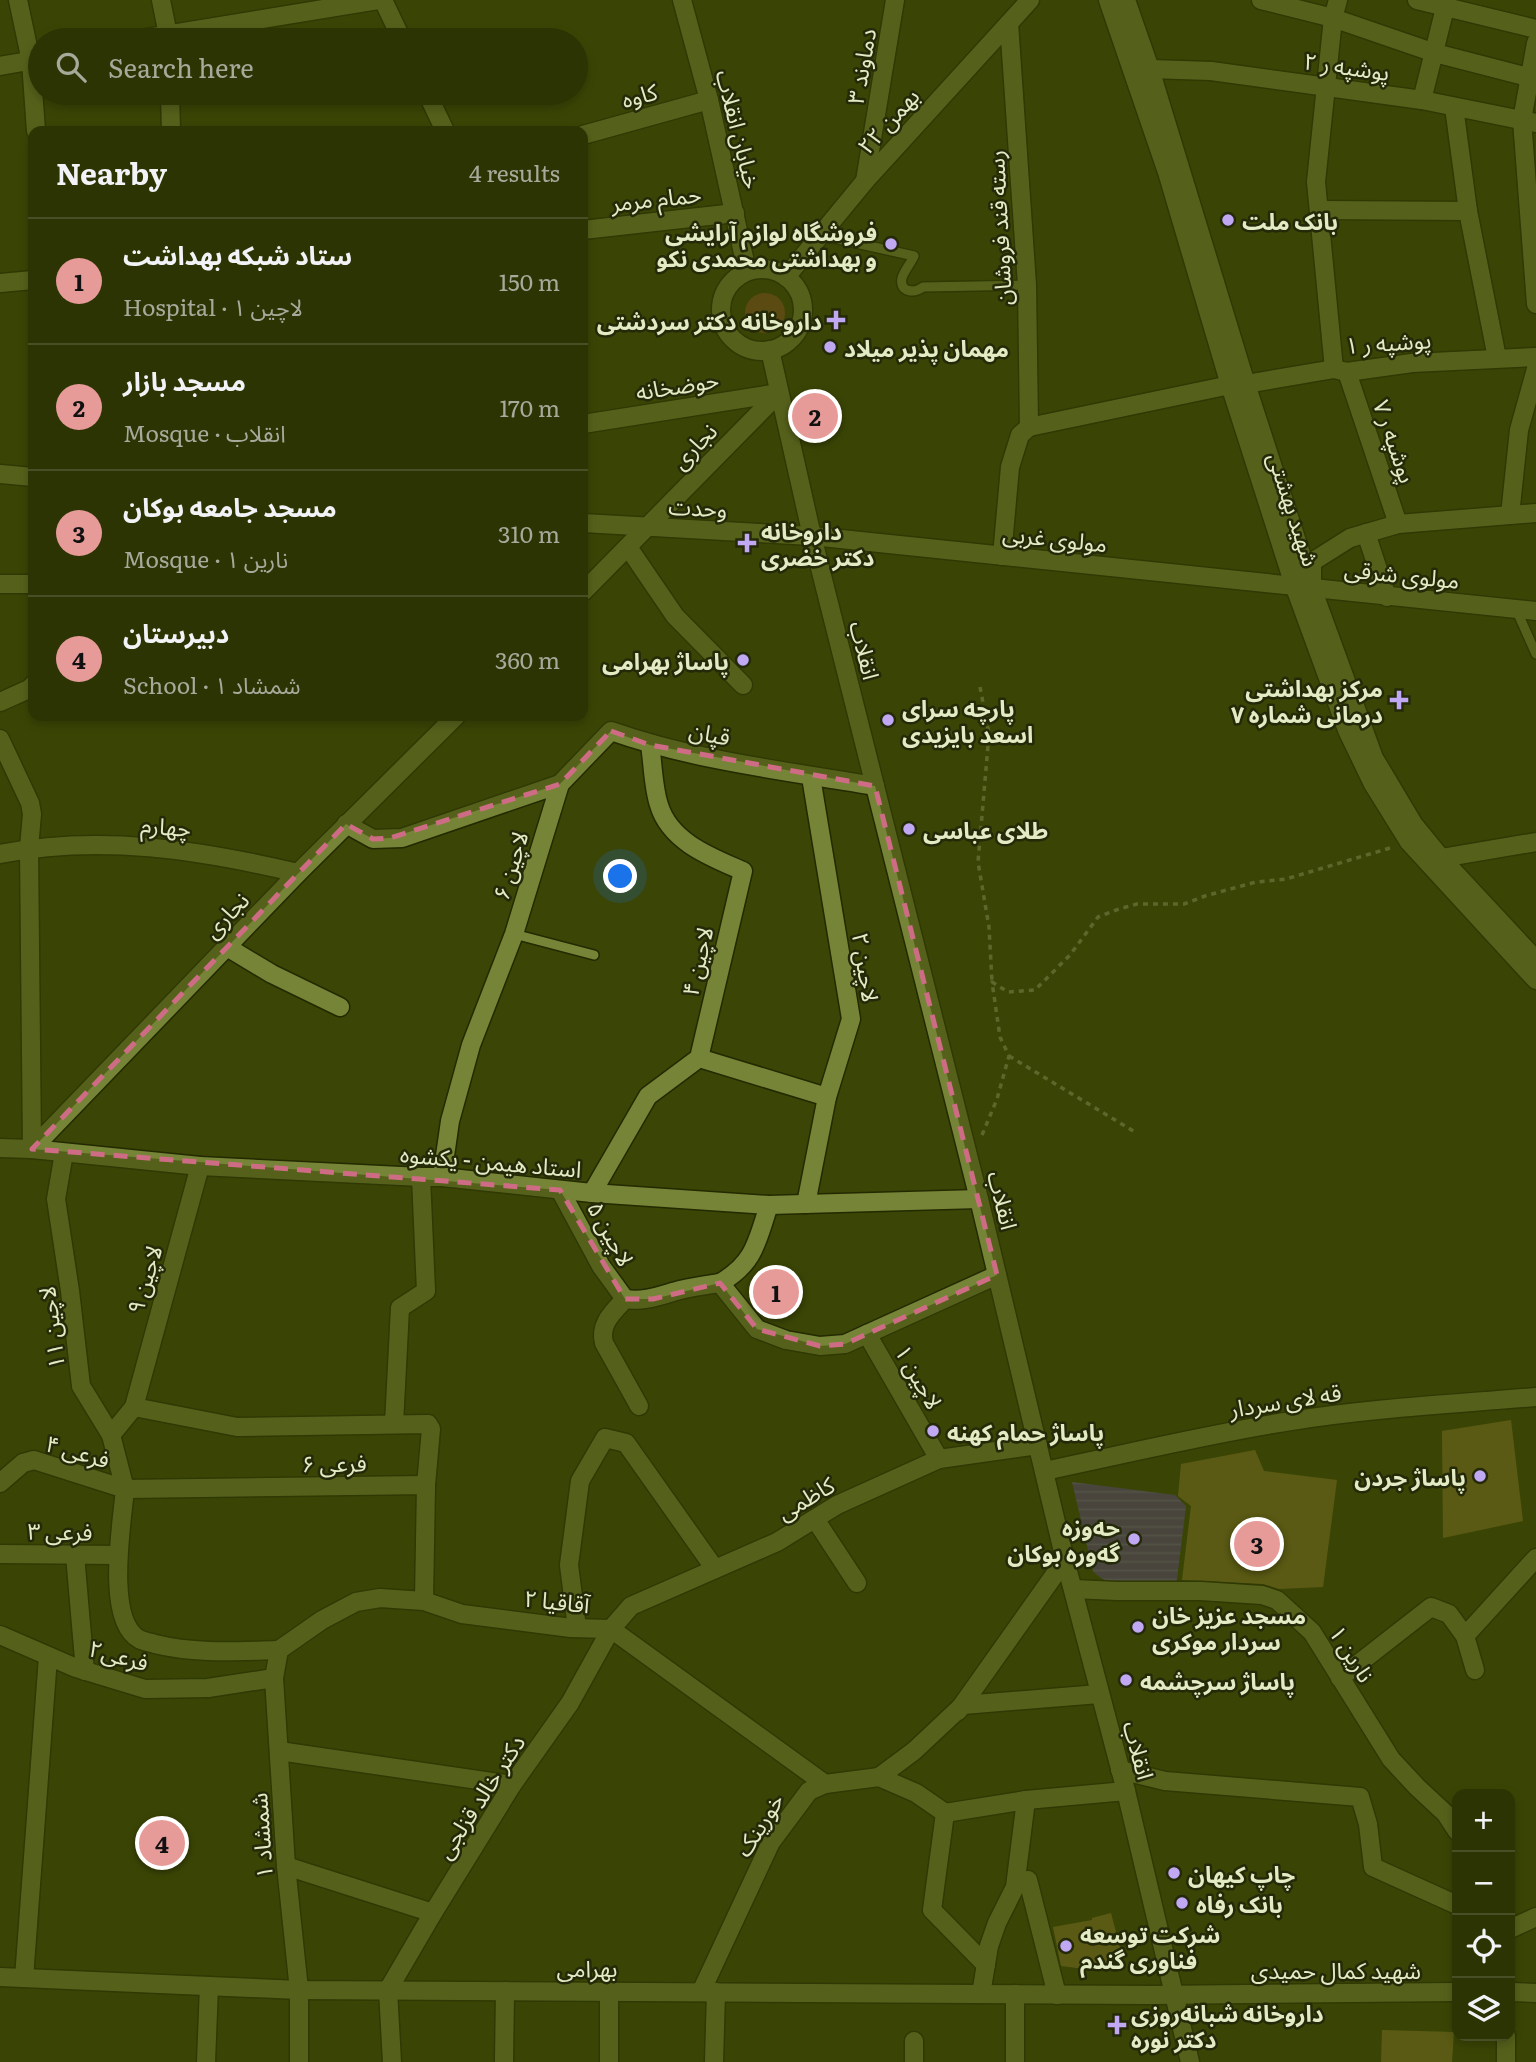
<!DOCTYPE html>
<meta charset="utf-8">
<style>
body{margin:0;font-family:Literata,"Noto Sans Arabic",serif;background:#383f13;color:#f1f3f6}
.controls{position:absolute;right:21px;bottom:21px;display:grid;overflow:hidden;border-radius:14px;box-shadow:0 4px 10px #0003}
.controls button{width:63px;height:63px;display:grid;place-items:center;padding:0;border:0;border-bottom:2px solid #484f26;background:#2c3404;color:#f1f3f6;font:35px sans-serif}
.you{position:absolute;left:621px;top:877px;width:24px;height:24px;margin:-18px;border:5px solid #fff;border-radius:50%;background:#1a73e8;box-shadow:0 0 0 10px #1a73e833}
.badge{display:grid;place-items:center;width:46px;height:46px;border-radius:50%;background:#e69b98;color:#111;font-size:23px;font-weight:700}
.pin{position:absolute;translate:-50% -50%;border:4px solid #fff;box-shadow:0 2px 7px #0006}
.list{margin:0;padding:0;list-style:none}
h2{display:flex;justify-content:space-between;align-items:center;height:91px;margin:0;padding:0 28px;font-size:30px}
h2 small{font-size:23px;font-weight:400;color:#a6aa9a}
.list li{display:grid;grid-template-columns:46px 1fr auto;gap:21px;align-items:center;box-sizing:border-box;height:126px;padding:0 28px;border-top:2px solid #484f26}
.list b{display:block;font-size:26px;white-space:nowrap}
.list p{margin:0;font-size:23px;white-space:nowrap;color:#a6aa9a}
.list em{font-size:23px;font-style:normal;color:#a6aa9a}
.icon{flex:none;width:38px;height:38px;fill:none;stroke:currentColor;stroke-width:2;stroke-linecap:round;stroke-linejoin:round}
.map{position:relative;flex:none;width:1536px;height:2062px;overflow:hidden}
.search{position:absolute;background:#2c3404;box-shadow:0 4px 10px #0003;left:28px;top:28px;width:560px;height:77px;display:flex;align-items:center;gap:18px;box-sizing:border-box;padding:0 24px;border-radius:38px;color:#a6aa9a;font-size:26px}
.panel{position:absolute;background:#2c3404;box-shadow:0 4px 10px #0003;left:28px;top:126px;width:560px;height:595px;border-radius:14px}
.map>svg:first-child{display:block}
</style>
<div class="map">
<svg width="1536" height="2062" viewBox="0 0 1536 2062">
<defs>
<pattern id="water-rules" width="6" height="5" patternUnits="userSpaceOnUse" patternTransform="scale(1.75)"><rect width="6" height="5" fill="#5b4682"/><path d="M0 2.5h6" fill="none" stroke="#726192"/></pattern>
</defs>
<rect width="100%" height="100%" fill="#3b4505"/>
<!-- green -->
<circle fill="#845023" cx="765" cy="313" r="20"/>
<!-- water -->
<path fill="url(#water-rules)" d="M1072 1482 1175 1495 1186 1506 1176 1587C1153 1586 1107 1590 1093 1571Z"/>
<!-- building -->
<g fill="#827426">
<path d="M1511 1420 1523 1521 1443 1538 1442 1431Z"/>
<path d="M1255 1450 1264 1471 1337 1480 1323 1587 1279 1589 1263 1584 1182 1580 1191 1506 1178 1496 1181 1464Z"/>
<path d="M1111 1913 1123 1959 1085 1969 1061 1966 1053 1927 1092 1920V1918Z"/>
<path d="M1382 2030 1454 2032 1452 2062H1381Z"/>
</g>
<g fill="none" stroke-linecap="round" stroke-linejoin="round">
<!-- lane casing -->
<g stroke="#232a00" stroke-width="12">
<g id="lane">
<path d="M820 235 914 256C911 263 904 271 902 278 899 292 914 294 923 287L1027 285"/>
<path d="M1516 609 1536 654"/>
<path d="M514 934 594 955"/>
</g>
</g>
<!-- street casing -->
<g stroke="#232a00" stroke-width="21">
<g id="street">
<path d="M18 0 31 61 36 131"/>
<path d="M161 0 169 40"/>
<path d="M383 0 402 40"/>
<path d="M1261 0 1333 18 1435 53 1536 79"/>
<path d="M1417 0 1536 29"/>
<path d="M1536 43 1522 120 1536 304"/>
<path d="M1150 69 1211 71 1422 100 1536 123"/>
<path d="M170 93 171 131"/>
<path d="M427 93 445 131"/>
<path d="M1422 100 1447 0"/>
<path d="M1454 107 1468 211 1497 358"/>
<path d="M583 135 709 100"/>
<path d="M865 181 895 0"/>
<path d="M1320 210 1468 211"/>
<path d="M583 230 735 213"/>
<path d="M0 283 33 280"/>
<path d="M1334 369 1316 182 1333 18 1338 0"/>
<path d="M1347 372 1398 524"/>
<path d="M1246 384 1334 369 1347 372 1412 363 1536 357"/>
<path d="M583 424 779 393"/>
<path d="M1029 427 1230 385"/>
<path d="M1510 515 1519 430 1536 369"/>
<path d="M1366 533 1387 597"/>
<path d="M628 547 675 616 743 685"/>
<path d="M1002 556 1010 467 1020 435 1029 427 1027 285 1009 23"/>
<path d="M0 584H33"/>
<path d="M1312 584V562L1350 538 1398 524 1536 513"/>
<path d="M0 702 29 689 33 685"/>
<path d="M0 739 30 803 32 814 29 848 32 1149"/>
<path d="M560 784 611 731C696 761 787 771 875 786"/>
<path d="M346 824 373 839 402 838 560 784 514 934 471 1045 450 1121 442 1177"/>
<path d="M0 854C100 834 200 850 298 873"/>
<path d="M1441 858 1536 842"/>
<path d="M227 947 272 974 340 1007"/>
<path d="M699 1058 827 1097"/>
<path d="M64 1153 56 1199 70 1291 81 1386 111 1435 125 1489 426 1485 424 1601"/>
<path d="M560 1190 601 1266 625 1299"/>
<path d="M592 1193 648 1096 699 1058 743 871C711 857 670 842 659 805 653 787 653 764 650 745"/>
<path d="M806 1204 827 1097 851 1019 811 777"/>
<path d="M720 1283C755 1263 757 1241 769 1205"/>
<path d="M625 1299C646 1302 661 1295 680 1290 693 1287 707 1285 720 1283L757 1329 786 1340 820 1346 845 1344 867 1334 939 1459"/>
<path d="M625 1299C613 1312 599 1324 604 1343L639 1406"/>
<path d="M867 1334 997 1275"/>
<path d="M134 1407 200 1166"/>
<path d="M394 1424 400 1308 426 1291 421 1177"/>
<path d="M111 1435 134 1407 237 1427 428 1424 431 1429 426 1485"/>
<path d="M0 1483 23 1463 34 1460 125 1489C122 1523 105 1620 139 1639 144 1642 150 1642 155 1644 195 1654 238 1651 279 1650"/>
<path d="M815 1519 857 1583"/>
<path d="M0 1554 118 1555"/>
<path d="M75 1555 85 1671"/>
<path d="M1073 1589 1118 1591H1201L1262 1595 1277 1600 1312 1632 1391 1759 1417 1787 1446 1814 1457 1831"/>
<path d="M577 1628 569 1565 580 1481 605 1438 626 1443 715 1569"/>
<path d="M0 1635 76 1668 145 1689 208 1688 274 1678"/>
<path d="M1465 1636 1536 1558"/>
<path d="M1340 1678 1431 1607 1449 1614 1465 1636 1475 1670"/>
<path d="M958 1711 1065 1560"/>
<path d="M279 1751 512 1785"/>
<path d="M1120 1770 1165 1781 1360 1797 1368 1824 1373 1867 1457 1905"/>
<path d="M879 1777 914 1751 963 1705 1099 1694"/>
<path d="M945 1813 932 1910 986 1965"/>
<path d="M286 1866 433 1913"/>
<path d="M1028 1880 1057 1995"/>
<path d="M1510 1929 1536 1917"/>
<path d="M24 1978 48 1657"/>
<path d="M701 1992 771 1842 809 1791 825 1784 879 1777 916 1793 945 1813 1026 1800 1126 1791"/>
<path d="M981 1994 989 1946 997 1923 1015 1887 1026 1800"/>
<path d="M206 2062 209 1986"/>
<path d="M299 2062V1990L286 1866 274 1678 279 1650 322 1620 356 1602 380 1598 424 1601 462 1614 571 1628 611 1629 825 1784"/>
<path d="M392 2062 388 1990 433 1913 512 1785 570 1703 611 1629 631 1606 777 1542 837 1505 939 1459 1038 1445"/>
<path d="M504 2062 505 1991"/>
<path d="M609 2062V1992"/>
<path d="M714 2062 716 1992"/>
<path d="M914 2062V2041"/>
<path d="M1015 2062V1994"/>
<path d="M1506 2062V2036"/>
</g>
</g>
<!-- secondary casing -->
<g stroke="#232a00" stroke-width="21">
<g id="secondary">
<path d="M682 0 709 100 747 271"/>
<path d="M1108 0 1167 172 1230 385 1294 585 1347 730 1373 784 1409 842 1536 980"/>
<path d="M1126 0 1150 69 1246 384 1312 588 1374 758 1414 825 1441 858 1536 960"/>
<path d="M135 40 378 0"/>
<path d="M0 66 40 59"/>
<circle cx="762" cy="310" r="41"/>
<path d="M786 277 865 181 1030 0"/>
<path d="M770 350 812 536 979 1199 1065 1560 1126 1791 1190 2062"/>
<path d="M0 474 33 477"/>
<path d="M583 523 812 536 1536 611"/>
<path d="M583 592 779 393"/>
<path d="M0 1148 32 1149 200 1166 421 1177H442L592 1193 769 1205 979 1199"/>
<path d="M32 1149 298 873 456 716"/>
<path d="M1044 1471C1126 1454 1208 1434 1291 1421 1372 1408 1454 1404 1536 1397"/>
<path d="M0 1977 299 1990 1153 1995 1457 1992"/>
<path d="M1510 1992 1536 1993"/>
</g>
</g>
<!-- path -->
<g stroke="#86905b" stroke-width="3.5" stroke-dasharray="5 5" stroke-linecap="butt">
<path d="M980 687 989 734 978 862 989 927 992 982"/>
<path d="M1009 1056 1135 1132"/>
<path d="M982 1135 997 1099 1009 1056 1000 1037 992 982 1008 992 1035 990 1070 955 1098 917 1119 909 1137 904H1184L1205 896 1256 882 1286 879 1390 848"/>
</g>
<!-- lane -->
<use href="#lane" stroke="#768437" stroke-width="9"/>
<!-- street -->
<use href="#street" stroke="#768437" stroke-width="18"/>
<!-- secondary -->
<use href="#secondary" stroke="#768437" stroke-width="18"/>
</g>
<!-- marked area -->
<path d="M0 0H1536V2062H0ZM611 731 650 745 875 786 997 1275 845 1344 820 1346 757 1329 720 1283 653 1299H625L560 1190 32 1149 346 824 373 839 390 838 560 784Z" fill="#3b4505" fill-opacity=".55" fill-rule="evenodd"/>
<path fill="none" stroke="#cf6c85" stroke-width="5" stroke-dasharray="14 9" stroke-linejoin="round" d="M611 731 650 745 875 786 997 1275 845 1344 820 1346 757 1329 720 1283 653 1299H625L560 1190 32 1149 346 824 373 839 390 838 560 784Z"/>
<!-- markers -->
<g fill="#c0a8f3" stroke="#242909" stroke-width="2.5">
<circle cx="1228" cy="220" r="7"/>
<circle cx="891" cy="244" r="7"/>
<path d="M832.5 309.5h7v7h7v7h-7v7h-7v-7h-7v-7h7z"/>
<circle cx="830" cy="347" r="7"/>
<path d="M743.5 532.5h7v7h7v7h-7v7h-7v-7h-7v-7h7z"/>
<circle cx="743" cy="660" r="7"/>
<path d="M1395.5 689.5h7v7h7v7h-7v7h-7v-7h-7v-7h7z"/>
<circle cx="888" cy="720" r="7"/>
<circle cx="909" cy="829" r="7"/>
<circle cx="933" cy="1431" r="7"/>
<circle cx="1480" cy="1476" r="7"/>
<circle cx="1134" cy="1539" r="7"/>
<circle cx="1138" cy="1627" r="7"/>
<circle cx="1126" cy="1680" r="7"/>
<circle cx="1174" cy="1873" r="7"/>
<circle cx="1182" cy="1903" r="7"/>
<circle cx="1066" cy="1946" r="7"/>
<path d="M1113.5 2014.5h7v7h7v7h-7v7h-7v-7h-7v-7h7z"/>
</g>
<g text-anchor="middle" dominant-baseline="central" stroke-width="5" stroke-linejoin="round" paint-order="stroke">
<!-- street labels -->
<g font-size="23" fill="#e2ebc4" stroke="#242909">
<text transform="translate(1347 65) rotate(8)">پوشپه ر ۲</text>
<text transform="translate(860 66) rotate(-80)">دماوند ۳</text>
<text transform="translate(639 94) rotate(-15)">کاوه</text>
<text transform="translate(887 120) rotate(-48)">۲۲ بهمن</text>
<text transform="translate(740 129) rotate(76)">خیابان انقلاب</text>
<text transform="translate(656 197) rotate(-6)">حمام مرمر</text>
<text transform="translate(998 228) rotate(-93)">رسته قند فروشان</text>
<text transform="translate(1388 341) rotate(-4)">۱ پوشپه ر</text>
<text transform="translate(677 384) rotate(-9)">حوضخانه</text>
<text transform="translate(1396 441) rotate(71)">پوشپه ر ۷</text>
<text transform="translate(693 445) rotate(-46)">نجاری</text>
<text transform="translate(698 506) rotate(3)">وحدت</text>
<text transform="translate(1295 509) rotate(72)">شهید بهشتی</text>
<text transform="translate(1055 537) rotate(6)">مولوی غربی</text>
<text transform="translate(1402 573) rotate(6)">مولوی شرقی</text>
<text transform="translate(866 650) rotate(76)">انقلاب</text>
<text transform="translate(710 732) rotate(11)">قپان</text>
<text transform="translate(166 825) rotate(5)">چهارم</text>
<text transform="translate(509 865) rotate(-73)">لاچین ۶</text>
<text transform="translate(225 914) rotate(-46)">نجاری</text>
<text transform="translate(696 961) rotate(-77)">لاچین ۴</text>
<text transform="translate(867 967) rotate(81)">لاچین ۲</text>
<text transform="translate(491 1160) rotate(5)">استاد هیمن - یکشوه</text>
<text transform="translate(1004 1200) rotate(76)">انقلاب</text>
<text transform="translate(612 1233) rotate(61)">لاچین ۵</text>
<text transform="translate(143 1279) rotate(-73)">لاچین ۹</text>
<text transform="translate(50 1328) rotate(-97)">لاچین ۱۱</text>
<text transform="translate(920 1376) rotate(60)">لاچین ۱</text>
<text transform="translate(1285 1399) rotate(-9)">قه لای سردار</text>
<text transform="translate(78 1450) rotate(16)">فرعی ۴</text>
<text transform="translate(334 1462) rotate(-1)">فرعی ۶</text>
<text transform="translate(805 1497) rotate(-30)">کاظمی</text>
<text transform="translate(60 1530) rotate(1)">فرعی ۳</text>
<text transform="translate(557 1600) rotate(6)">آقاقیا ۲</text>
<text transform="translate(1353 1653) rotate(58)">نارین ۱</text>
<text transform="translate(119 1654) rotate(15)">فرعی۲</text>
<text transform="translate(1140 1750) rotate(75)">انقلاب</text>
<text transform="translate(479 1796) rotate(-57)">دکتر خالد قزلجی</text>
<text transform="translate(758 1824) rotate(-58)">خورینک</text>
<text transform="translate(260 1836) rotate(-94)">شمشاد ۱</text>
<text x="587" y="1967">بهرامی</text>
<text x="1336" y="1969">شهید کمال حمیدی</text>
</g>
<!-- poi labels -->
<g font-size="23" font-weight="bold" fill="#e2ebc4" stroke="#242909" text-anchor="start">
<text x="1242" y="220">بانک ملت</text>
<text x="877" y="231" text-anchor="end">فروشگاه لوازم آرایشی<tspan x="877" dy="26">و بهداشتی محمدی نکو</tspan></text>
<text x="822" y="320" text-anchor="end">داروخانه دکتر سردشتی</text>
<text x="844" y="347">مهمان پذیر میلاد</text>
<text x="761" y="530">داروخانه<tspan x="761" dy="26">دکتر خضری</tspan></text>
<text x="729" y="660" text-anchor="end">پاساژ بهرامی</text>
<text x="1383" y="687" text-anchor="end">مرکز بهداشتی<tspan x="1383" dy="26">درمانی شماره ۷</tspan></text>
<text x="902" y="707">پارچه سرای<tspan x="902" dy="26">اسعد بایزیدی</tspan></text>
<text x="923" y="829">طلای عباسی</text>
<text x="947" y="1431">پاساژ حمام کهنه</text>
<text x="1466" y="1476" text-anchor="end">پاساژ جردن</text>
<text x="1120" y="1526" text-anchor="end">حه‌وزه<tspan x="1120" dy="26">گه‌وره بوکان</tspan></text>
<text x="1152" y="1614">مسجد عزیز خان<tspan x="1152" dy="26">سردار موکری</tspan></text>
<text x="1140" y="1680">پاساژ سرچشمه</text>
<text x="1188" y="1873">چاپ کیهان</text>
<text x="1196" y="1903">بانک رفاه</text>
<text x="1080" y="1933">شرکت توسعه<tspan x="1080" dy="26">فناوری گندم</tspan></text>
<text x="1131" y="2012">داروخانه شبانه‌روزی<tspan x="1131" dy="26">دکتر نوره</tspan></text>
</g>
</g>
</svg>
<div class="controls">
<button>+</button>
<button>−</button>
<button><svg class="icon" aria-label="locate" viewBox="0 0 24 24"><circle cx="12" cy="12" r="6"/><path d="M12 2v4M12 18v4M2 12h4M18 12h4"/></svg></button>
<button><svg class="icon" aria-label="layers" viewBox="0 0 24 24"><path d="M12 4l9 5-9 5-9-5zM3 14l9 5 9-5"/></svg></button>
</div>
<div class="you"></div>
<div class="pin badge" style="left:776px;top:1292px">1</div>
<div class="pin badge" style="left:815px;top:416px">2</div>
<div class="pin badge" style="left:1257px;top:1544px">3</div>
<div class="pin badge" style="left:162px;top:1843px">4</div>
<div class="search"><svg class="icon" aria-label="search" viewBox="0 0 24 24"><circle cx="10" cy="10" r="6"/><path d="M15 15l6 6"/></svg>Search here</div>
<section class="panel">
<h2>Nearby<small>4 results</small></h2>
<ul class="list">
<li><span class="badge">1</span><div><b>ستاد شبکه بهداشت</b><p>Hospital · لاچین ۱</p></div><em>150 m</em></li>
<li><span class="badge">2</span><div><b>مسجد بازار</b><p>Mosque · انقلاب</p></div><em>170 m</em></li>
<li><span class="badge">3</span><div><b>مسجد جامعه بوکان</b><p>Mosque · نارین ۱</p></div><em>310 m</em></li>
<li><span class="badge">4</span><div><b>دبیرستان</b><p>School · شمشاد ۱</p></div><em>360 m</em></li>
</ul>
</section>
</div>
